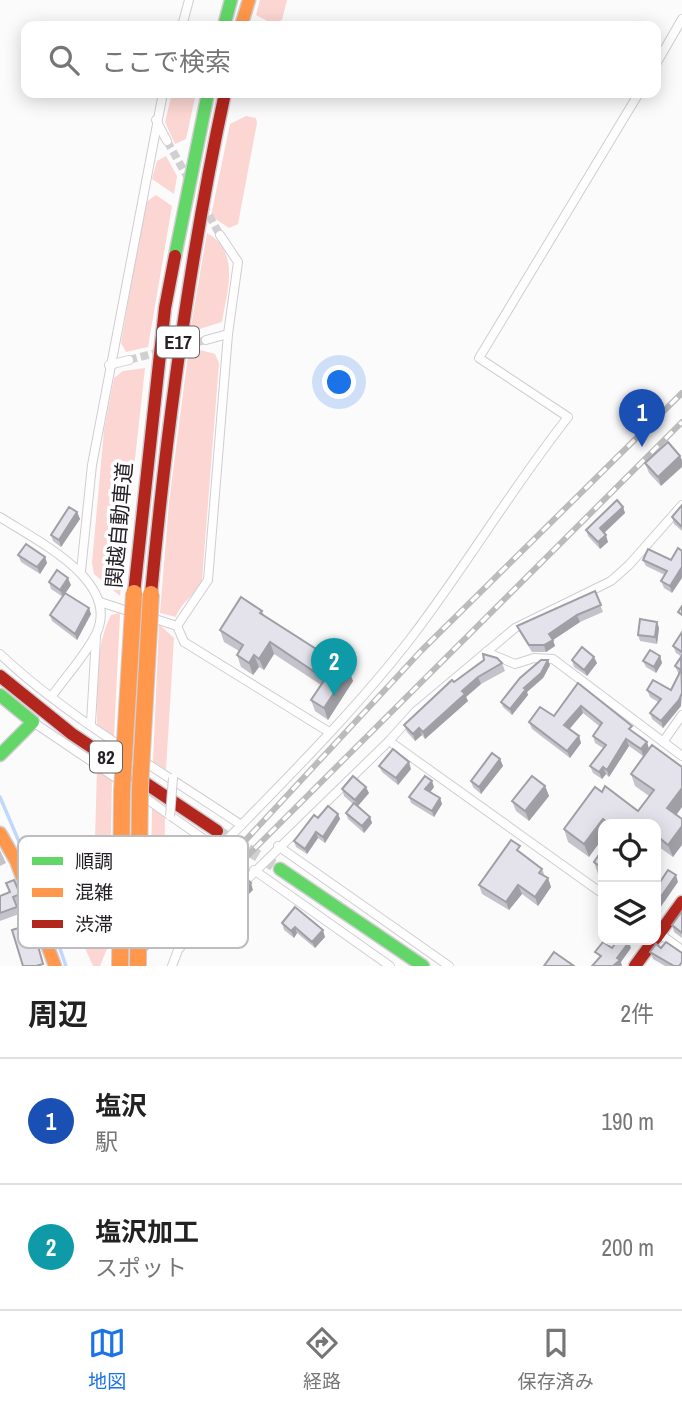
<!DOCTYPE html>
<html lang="ja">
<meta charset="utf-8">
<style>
body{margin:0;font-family:"Archivo Narrow","Noto Sans JP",sans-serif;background:#f2f2f2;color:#222}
.controls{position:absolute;right:21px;bottom:21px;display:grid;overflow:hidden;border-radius:14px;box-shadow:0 4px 18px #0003}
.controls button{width:63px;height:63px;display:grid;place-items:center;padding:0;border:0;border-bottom:2px solid #e0e0e0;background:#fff;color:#222;font:35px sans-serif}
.you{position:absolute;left:340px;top:383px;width:24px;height:24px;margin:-18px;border:5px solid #fff;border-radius:50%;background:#1a73e8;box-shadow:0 0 0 10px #1a73e833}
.badge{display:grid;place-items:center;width:46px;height:46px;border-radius:50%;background:#1a73e8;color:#fff;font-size:23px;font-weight:700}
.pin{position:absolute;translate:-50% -58px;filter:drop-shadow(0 2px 4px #0008)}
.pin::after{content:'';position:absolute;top:37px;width:24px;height:21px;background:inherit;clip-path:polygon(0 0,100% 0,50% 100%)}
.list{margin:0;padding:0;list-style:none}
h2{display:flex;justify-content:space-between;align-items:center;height:91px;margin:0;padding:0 28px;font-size:30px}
h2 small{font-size:23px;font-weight:400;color:#767676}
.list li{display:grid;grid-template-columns:46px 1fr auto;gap:21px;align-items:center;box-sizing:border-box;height:126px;padding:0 28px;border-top:2px solid #e0e0e0}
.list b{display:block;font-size:26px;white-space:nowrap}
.list p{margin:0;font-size:23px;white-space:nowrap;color:#767676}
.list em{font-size:23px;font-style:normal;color:#767676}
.icon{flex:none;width:38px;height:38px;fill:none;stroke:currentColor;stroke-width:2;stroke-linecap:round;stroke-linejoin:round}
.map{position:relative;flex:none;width:682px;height:966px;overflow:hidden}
.search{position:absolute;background:#fff;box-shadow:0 4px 18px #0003;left:21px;right:21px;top:21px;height:77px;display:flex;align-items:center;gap:18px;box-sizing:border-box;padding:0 24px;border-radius:14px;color:#767676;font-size:26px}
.sheet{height:343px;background:#fff}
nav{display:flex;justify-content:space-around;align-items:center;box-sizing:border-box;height:98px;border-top:2px solid #e0e0e0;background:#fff;font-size:19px;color:#767676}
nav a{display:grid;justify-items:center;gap:4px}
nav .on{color:#1a73e8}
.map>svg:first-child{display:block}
</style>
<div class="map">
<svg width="682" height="966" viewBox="0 0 682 966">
<rect width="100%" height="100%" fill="#fcfbfc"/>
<!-- green -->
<g fill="#fbd6d2">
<path d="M260 0H287L282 20 271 23 256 15Z"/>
<path d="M172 93H196L186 139 175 144 165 122Z"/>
<path d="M246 116 256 118 257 123 238 224 229 228 211 216 230 124Z"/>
<path d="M166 156 177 176 174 194 152 179 157 161Z"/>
<path d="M156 195 172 206 148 347 126 352 121 343 145 203Z"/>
<path d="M207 233C241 252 227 291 222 322L190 332Z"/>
<path d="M200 350 215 354 219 363 202 580C196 595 180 603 176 617L160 613 169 503 188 355Z"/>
<path d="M145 368 120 596 94 574 92 563 104 430 114 378 123 371Z"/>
<path d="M119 613 120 615 114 736 97 725C98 689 94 648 111 615Z"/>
<path d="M159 624 174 638 166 770 153 762Z"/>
<path d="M97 770 112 780 110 872H94Z"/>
<path d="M152 807 165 816 164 872H151Z"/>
<path d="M93 884H110L109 944 100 966H93C75 925 76 925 93 884Z"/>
</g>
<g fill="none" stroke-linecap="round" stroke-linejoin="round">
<!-- stream -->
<path stroke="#c0d8fb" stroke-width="3.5" d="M0 797 40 891 66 966"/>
<!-- street-tunnel -->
<g stroke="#d1cfd1" stroke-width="8" stroke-dasharray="8 4" stroke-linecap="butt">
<path d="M167 141 188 178"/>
<path d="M203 205 220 235"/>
<path d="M129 360 206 340"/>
</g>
<!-- primary-tunnel -->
<path stroke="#d1cfd1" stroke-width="12" stroke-dasharray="12 6" stroke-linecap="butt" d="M217 831 280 869"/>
<!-- street casing -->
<g stroke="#d0cdd1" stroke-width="10">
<g id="street">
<path d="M182 26 189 0"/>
<path d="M656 64 682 19"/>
<path d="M156 120 167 141"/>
<path d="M206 340 228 334"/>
<path d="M109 365 129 360"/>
<path d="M0 517C35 540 122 581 96 634 85 656 66 676 52 696"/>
<path d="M81 571 92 465 163 93"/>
<path d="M100 602 134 613"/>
<path d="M149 617 177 626 184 642 329 732"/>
<path d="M177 626 208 580 228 334 238 262 220 235"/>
<path d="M486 652 515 664 534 658 553 659 682 756"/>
<path d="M0 654C66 717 165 773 241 825"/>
<path d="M33 722 122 782"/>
<path d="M91 723 96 637"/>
<path d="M389 741 603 894"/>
<path d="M663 742 682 715"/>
<path d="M141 795 218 849C284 781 353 713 411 638 466 566 512 488 568 417L479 358 639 93"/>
<path d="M278 846 449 966"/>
<path d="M254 870 390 966"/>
<path d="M656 931 682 950"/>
<path d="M172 966 178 950 193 932 389 741 416 711 515 628 611 581 629 565 682 505"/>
</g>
</g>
<!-- fast casing -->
<g stroke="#d0cdd1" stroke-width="15">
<g id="fast">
<path d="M224 26 231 0"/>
<path d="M175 256 208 93"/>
<path d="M0 695 33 722 0 755"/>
<path d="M280 869 423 966"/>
</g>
</g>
<!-- slow casing -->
<g stroke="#d0cdd1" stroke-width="15">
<g id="slow">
<path d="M241 26 249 0"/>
<path d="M0 833 16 861 55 966"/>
</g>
</g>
<!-- jam casing -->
<g stroke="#d0cdd1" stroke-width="15">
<g id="jam">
<path d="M134 593 165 308 175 256"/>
<path d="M151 594C167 425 189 259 225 93"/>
<path d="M0 676 72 734 217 831"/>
<path d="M656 938 682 902"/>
<path d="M635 966 654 940"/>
</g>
</g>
<!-- street -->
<use href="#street" stroke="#fffeff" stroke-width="8"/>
<!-- fast -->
<use href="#fast" stroke="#63d668" stroke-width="12"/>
<!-- slow -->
<use href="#slow" stroke="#ff974d" stroke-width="12"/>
<!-- jam -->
<use href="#jam" stroke="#b3261e" stroke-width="12"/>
<!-- rail casing -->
<g stroke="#bbb" stroke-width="6">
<g id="rail">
<path d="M184 919 682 422"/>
<path d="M129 966 421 651 682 393"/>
</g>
</g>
<!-- rail -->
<use href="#rail" stroke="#fff" stroke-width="3.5" stroke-dasharray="10" stroke-linecap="butt"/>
<!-- street-bridge casing -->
<g stroke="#d0cdd1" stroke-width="10" stroke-linecap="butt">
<path id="street-bridge" d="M170 816 173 778"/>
</g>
<!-- slow-bridge casing -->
<g stroke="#d0cdd1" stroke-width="18" stroke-linecap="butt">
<g id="slow-bridge">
<path d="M120 966 122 791 134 593"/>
<path d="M138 966 140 788 151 594"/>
</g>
</g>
<!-- street-bridge -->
<use href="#street-bridge" stroke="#fffeff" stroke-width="8"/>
<!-- slow-bridge -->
<use href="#slow-bridge" stroke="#ff974d" stroke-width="16"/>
</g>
<!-- wall -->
<g fill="#c4c3cb">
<path d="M668 442 661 486 649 473 645 463Z"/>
<path d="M682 505V531L674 524 672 517Z"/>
<path d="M623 507 625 513 604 533 608 542 600 549 588 536 586 530Z"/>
<path d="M77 512 80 519 61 547 53 541 51 535Z"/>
<path d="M18 555 45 557 47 563 40 574 21 562Z"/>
<path d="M643 560H671L672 593 664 588 661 581 665 575 646 566Z"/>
<path d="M49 582 71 585 64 594 91 614 77 640 52 621 50 615 63 597 51 589Z"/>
<path d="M595 591 603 612 580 622 553 640 555 646 546 652H532L520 633 517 626Z"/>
<path d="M262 611 264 615 353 681 328 720 315 711 311 700 321 685 274 654 264 670 259 667 253 675 241 667 237 655 239 651 224 642 220 630Z"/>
<path d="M657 622 659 628 657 644 640 641 638 635Z"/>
<path d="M682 632V657L676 653 673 646Z"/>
<path d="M660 656 662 663 656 673 646 667 643 661Z"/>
<path d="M681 657V706L663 728 652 719 650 713 658 702 650 697 647 690H671L679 674 678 673 675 666Z"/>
<path d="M484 660 502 663 505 671 481 684 466 697 468 701 425 739 422 735 415 741 407 732 404 725 454 682Z"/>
<path d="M572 660 597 663 587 676 574 667Z"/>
<path d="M550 665 543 678 527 692 528 695 512 715 503 707 501 702Z"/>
<path d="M578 683 634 733 647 742 649 749 643 756 629 746 609 777 606 774 602 779 593 773 590 766 603 748 595 743 593 736 599 726 583 713 569 729 579 736 581 743 570 758 532 729 529 722 554 716Z"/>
<path d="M652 745 676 815 673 857 656 845V824H603L589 857 568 842 564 829 602 792 638 811 649 796 635 786 631 774Z"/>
<path d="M500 759 503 766 481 794 473 787 471 781Z"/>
<path d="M379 766 411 769 398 785 382 772Z"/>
<path d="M545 786 549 796 529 821 516 811 512 801Z"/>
<path d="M434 787 430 792 440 798 442 804 434 817 411 803 409 797Z"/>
<path d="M342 789 369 793 358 806 370 817 372 823 364 833 348 819 346 813 353 804 344 796Z"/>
<path d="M338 814 340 819 325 843 318 838 307 854 296 847 294 841 318 818Z"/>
<path d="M603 849V878L598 874 594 862Z"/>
<path d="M0 850 6 863 0 866Z"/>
<path d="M523 855 542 869 545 876 548 878 551 887 538 906 522 894 509 910 482 894 479 885Z"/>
<path d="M14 880 22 901 15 904 19 914 0 921V896L10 892Z"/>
<path d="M682 911V938L674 932 672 925Z"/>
<path d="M282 923 325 937 315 948 297 933 294 938 284 930Z"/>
<path d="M650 952 682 966H665L653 959Z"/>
</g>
<!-- shaded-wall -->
<g fill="#a09fa5">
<path d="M680 456 682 460V467L661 486 658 477Z"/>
<path d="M623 507 625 513 602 535 600 528Z"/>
<path d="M77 512 80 519 61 547 59 540Z"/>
<path d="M606 535 608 542 600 549 598 542Z"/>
<path d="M45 557 47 563 40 574 37 567Z"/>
<path d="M682 567V578L672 593 670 586Z"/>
<path d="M68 578 71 585 63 597 60 590Z"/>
<path d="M89 608 91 614 77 640 75 634Z"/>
<path d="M577 615 580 622 553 640 555 646 546 652 544 645 549 634Z"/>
<path d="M657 622 659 628 657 644 655 637Z"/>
<path d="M270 642 274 654 264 670 259 659Z"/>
<path d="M254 655 259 667 253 675 249 663Z"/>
<path d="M660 656 662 663 656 673 654 667Z"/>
<path d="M594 657 597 663 587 676 584 670Z"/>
<path d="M548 660 550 665 543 678 527 692 528 695 512 715 510 709 524 688Z"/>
<path d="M349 670 353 681 328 720 324 708Z"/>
<path d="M478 677 481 684 466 697 468 701 425 739 423 732 462 691Z"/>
<path d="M682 693 681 706 663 728 661 721Z"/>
<path d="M581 706 583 713 567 732 564 725Z"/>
<path d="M419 728 422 735 415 741 413 734Z"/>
<path d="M579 736 581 743 570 758 567 751Z"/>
<path d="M626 739 629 746 609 777 607 770Z"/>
<path d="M647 742 649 749 643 756 641 749Z"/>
<path d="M500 759 503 766 481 794 479 787Z"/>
<path d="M409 762 411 769 398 785 396 778Z"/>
<path d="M603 767 606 774 602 779 599 772Z"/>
<path d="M432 781 434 787 428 795 425 789Z"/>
<path d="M545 786 549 796 529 821 525 811Z"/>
<path d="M366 787 369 793 357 807 355 800Z"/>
<path d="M682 788V807L672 821 667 808Z"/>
<path d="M440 798 442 804 434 817 432 811Z"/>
<path d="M338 814 340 819 325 843 323 837Z"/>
<path d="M370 817 372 823 364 833 362 826Z"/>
<path d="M603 819 605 824H603V838L589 857 584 844Z"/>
<path d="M682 826V845L673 857 668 845Z"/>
<path d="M316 832 318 838 307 854 305 849Z"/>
<path d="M676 875 678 882 660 908 658 901Z"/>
<path d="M548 878 551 887 538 906 535 897Z"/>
<path d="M251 883 253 890 241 902 238 896Z"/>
<path d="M518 885 522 894 509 910 506 902Z"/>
<path d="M295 927 297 933 294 938 291 931Z"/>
<path d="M323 930 325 937 315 948 312 942Z"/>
<path d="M629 942 631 948 621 962 622 966H613L617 958Z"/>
</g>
<!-- building -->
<g fill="#e4e3ec" stroke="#a09fa5" stroke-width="2">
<path d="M668 442 680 456 658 477 645 463Z"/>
<path d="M617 500 623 507 600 528 606 535 598 542 586 530Z"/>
<path d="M682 505V527L672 517Z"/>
<path d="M69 507 77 512 59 540 51 535Z"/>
<path d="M26 544 45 557 37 567 18 555Z"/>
<path d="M678 548 682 551V567L670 586 661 581 667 571 643 560 648 549 671 560Z"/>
<path d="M57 570 68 578 60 590 49 582Z"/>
<path d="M595 591 601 605 577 615 549 634 553 640 544 645H529L517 626Z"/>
<path d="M65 593 89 608 75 634 50 615Z"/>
<path d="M241 597 262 611 260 613 349 670 324 708 311 700 325 679 270 642 259 659 254 655 249 663 237 655 243 645 220 630Z"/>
<path d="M682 606V615L678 612Z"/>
<path d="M640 619 657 622 655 637 638 635Z"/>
<path d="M682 632V652L673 646Z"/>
<path d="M582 647 594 657 584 670 572 660Z"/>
<path d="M650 650 660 656 654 667 643 661Z"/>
<path d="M483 654 497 658 502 663 478 677 462 691 465 694 423 732 419 728 413 734 404 725 452 680 454 682 484 660Z"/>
<path d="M681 657 682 693 679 700 661 721 650 713 661 699 647 690 653 680 671 690 681 670 675 666Z"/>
<path d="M541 660H548L541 673 524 688 526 689 510 709 501 702 520 678Z"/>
<path d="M578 683 632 726 629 729 647 742 641 749 626 739 607 770 603 767 599 772 590 766 606 745 593 736 602 723 581 706 564 725 579 736 567 751 529 722 540 707 554 716Z"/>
<path d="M652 745 682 767V788L667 808 682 819V826L668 845 656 835V824H609L603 819 584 844 564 829 595 787 602 792 605 786 638 811 654 790 631 774Z"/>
<path d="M393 749 409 762 396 778 379 766Z"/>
<path d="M492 753 500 759 479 787 471 781Z"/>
<path d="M353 776 366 787 355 800 342 789Z"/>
<path d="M425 776 432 781 425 789 440 798 432 811 409 797Z"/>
<path d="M532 776 545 786 525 811 512 801Z"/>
<path d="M354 803 370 817 362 826 346 813Z"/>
<path d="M328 806 338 814 323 837 316 832 305 849 294 841 314 815 318 818Z"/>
<path d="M511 840 520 846 517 850 542 869 539 873 548 878 535 897 518 885 506 902 479 885Z"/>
<path d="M603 849V869L594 862Z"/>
<path d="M668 870 676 875 658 901 656 900V888Z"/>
<path d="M247 879 251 883 238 896 234 892Z"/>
<path d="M14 880 20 894 13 897 17 907 0 913V896L10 892 6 883Z"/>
<path d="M295 907 323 930 312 942 295 927 291 931 282 923Z"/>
<path d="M682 911V933L672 925Z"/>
<path d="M32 924 43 964 36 966H23L12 930Z"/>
<path d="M618 940H626L629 942 617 958 620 960 613 966H592L601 956 595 952 603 942 612 948Z"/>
<path d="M666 942 682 953V962L679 966H674L650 952 656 944 661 948Z"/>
<path d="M554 952 574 966H544Z"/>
</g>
<g text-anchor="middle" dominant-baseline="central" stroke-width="7" stroke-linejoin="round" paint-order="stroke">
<!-- shield labels -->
<g fill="#fff" stroke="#666367" stroke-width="2">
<rect x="157" y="326.5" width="42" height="31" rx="5"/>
<rect x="90" y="741.5" width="32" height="31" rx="5"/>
</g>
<g font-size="19" font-weight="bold" fill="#252026">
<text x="178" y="342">E17</text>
<text x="106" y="757">82</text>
</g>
<!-- street labels -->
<g font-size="21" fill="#252026" stroke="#fff">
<text transform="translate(119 525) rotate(-85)">関越自動車道</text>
</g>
</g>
<!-- legend -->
<rect x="18" y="836" width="230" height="112" rx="10" fill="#fff" stroke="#bebcbe" stroke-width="2"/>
<rect x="32" y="857" width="31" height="8" fill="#63d668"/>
<rect x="32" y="888" width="31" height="9" fill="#ff974d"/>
<rect x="32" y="920" width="31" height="8" fill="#b3261e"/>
<g font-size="19" fill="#252026">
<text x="75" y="868">順調</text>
<text x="75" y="899">混雑</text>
<text x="75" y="931">渋滞</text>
</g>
</svg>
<div class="controls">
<button><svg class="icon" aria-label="locate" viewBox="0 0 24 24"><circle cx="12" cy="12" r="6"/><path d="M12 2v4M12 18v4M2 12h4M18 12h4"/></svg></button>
<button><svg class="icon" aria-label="layers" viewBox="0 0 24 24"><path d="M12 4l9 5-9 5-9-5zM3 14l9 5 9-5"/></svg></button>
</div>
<div class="you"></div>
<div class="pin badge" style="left:642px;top:447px;background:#1a4fb4">1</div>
<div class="pin badge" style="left:334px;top:696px;background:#0f9aa8">2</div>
<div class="search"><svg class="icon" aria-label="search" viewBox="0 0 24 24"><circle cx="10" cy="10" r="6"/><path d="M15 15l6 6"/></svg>ここで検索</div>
</div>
<section class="sheet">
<h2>周辺<small>2件</small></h2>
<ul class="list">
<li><span class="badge" style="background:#1a4fb4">1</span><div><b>塩沢</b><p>駅</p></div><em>190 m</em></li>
<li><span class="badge" style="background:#0f9aa8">2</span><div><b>塩沢加工</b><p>スポット</p></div><em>200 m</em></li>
</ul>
</section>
<nav>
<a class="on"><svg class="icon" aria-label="map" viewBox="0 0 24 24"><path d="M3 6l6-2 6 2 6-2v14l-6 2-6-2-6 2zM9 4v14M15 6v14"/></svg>地図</a>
<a><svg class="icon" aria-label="directions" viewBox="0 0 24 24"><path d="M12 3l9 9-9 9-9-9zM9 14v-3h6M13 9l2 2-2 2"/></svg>経路</a>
<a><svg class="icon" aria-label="saved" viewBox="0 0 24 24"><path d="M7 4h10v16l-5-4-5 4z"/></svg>保存済み</a>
</nav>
